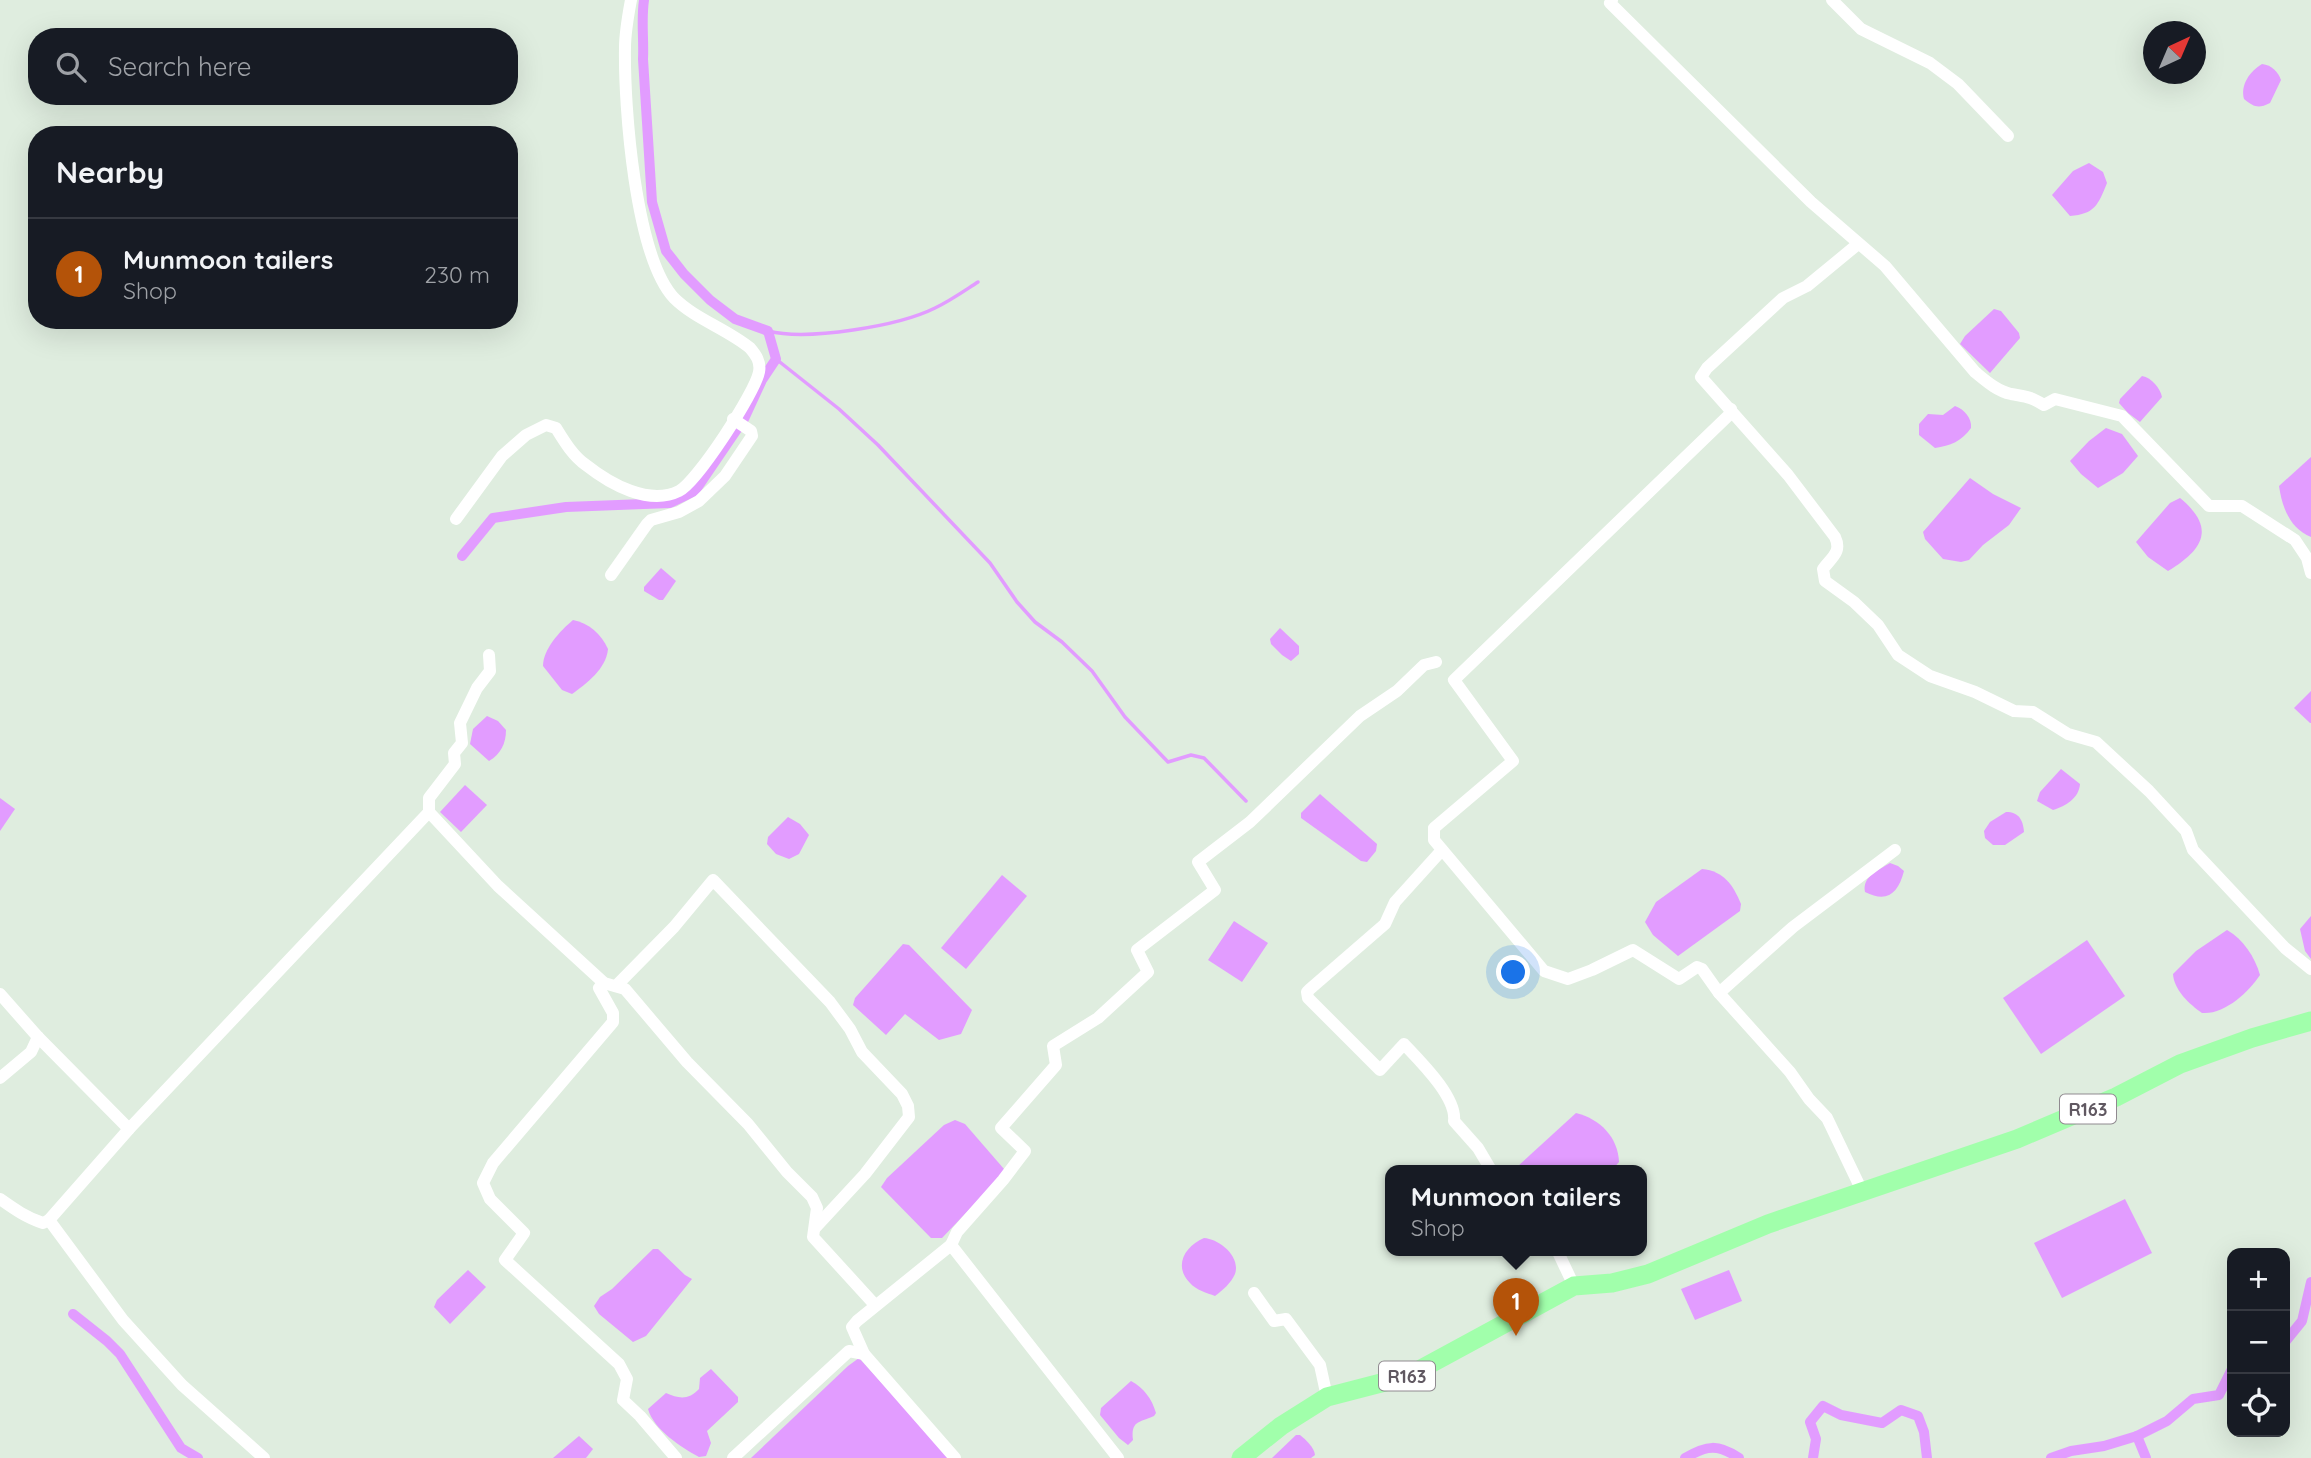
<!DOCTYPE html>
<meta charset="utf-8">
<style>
body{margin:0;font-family:Quicksand,sans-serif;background:#242831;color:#f1f3f6}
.controls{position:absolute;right:21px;bottom:21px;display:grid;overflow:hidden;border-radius:14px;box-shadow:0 7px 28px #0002}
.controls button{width:63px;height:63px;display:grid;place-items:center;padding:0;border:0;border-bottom:2px solid #363941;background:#171b24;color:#f1f3f6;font:35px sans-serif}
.compass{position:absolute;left:2143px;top:21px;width:63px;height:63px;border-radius:50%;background:#171b24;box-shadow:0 7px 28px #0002;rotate:44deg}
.you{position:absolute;left:1514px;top:973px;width:24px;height:24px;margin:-18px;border:5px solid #fff;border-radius:50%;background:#1a73e8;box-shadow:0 0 0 10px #1a73e833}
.badge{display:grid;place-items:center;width:46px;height:46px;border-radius:50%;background:#b45309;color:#fff;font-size:23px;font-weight:700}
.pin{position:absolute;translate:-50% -58px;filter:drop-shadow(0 2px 4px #0008)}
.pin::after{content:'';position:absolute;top:37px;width:24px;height:21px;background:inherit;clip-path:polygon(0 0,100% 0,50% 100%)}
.popup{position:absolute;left:1385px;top:1165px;width:262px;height:91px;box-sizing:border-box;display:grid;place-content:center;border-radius:14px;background:#171b24;filter:drop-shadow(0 2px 5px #0005);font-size:23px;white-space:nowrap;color:#9ea1a6}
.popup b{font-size:26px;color:#f1f3f6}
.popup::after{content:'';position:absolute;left:50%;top:100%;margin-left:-14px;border:14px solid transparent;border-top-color:#171b24}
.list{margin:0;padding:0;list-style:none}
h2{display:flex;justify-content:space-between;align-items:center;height:91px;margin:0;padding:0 28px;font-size:30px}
h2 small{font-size:23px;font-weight:400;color:#9ea1a6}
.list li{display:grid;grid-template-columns:46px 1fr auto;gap:21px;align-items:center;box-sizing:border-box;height:112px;padding:0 28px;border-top:2px solid #363941}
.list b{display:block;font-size:26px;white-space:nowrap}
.list p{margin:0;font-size:23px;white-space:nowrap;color:#9ea1a6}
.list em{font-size:23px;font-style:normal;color:#9ea1a6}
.icon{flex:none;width:38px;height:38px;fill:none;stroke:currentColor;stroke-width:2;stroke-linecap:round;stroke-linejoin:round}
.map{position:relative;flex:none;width:2311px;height:1458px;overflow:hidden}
.search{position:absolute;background:#171b24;box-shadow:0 7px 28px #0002;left:28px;top:28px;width:490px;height:77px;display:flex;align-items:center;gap:18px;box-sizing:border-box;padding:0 24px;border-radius:28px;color:#9ea1a6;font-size:26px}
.panel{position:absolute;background:#171b24;box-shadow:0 7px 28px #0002;left:28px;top:126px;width:490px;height:203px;border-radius:28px}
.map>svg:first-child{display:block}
</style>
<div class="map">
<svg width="2311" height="1458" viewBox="0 0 2311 1458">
<rect width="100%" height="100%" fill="#dfeddf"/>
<!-- water -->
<g fill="#e29cff">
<path d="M2262 64C2272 65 2278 72 2281 80L2270 103C2258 109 2254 107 2244 99 2240 85 2250 71 2262 64Z"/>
<path d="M2089 163 2103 172 2107 183C2098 205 2095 214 2070 216L2052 195 2073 171Z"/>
<path d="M1994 309 2001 311 2019 333 2020 338 1990 373 1960 344 1965 336Z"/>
<path d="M2142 376C2152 378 2160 388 2162 397L2140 422 2128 413 2119 403 2120 399Z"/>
<path d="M1955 406C1964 409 1972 418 1971 428 1962 441 1950 446 1935 448L1919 435V424L1928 414 1943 415Z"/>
<path d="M2106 428 2122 434 2138 456 2123 473 2098 488 2081 474 2070 461 2089 441Z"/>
<path d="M2311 457V537C2290 529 2282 507 2279 486Z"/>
<path d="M1970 478 1993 494 2021 508 2009 525 1983 545 1969 560 1961 562 1943 559 1925 539 1923 532Z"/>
<path d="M2180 498C2216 528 2204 549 2168 571L2148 557 2136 542 2170 503Z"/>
<path d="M661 568 676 581 663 600H659L644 591V587Z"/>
<path d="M573 620C589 623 601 634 608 649 606 669 587 683 572 694L562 690 543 666C543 649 560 631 573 620Z"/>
<path d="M1280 628 1299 646V654L1291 661 1282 655 1271 644 1270 639Z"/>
<path d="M2311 691V723H2310L2294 708Z"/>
<path d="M487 716 498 721 506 730C506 743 501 754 489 761L470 744 473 729Z"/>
<path d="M2061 769 2080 784C2079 798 2066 806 2053 810L2037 801 2040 792Z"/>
<path d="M465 785 487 805 461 832 440 812Z"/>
<path d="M1320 794 1377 844 1376 851 1367 862 1361 861 1301 818V813Z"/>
<path d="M0 798 15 809 0 831Z"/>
<path d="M2006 812C2019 812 2023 820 2024 832L2005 845H1993L1985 838 1984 831 1990 822Z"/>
<path d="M788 817 800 824 809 835 799 854 789 859 776 854 767 844 768 837Z"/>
<path d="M1890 863 1898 866 1904 871C1898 894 1887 903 1865 892 1862 876 1879 870 1890 863Z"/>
<path d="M1702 869C1724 871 1733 885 1741 904L1740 911 1678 956 1653 935 1645 922 1656 902Z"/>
<path d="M1002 875 1027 896 966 969 941 948Z"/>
<path d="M2311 916V959L2305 951 2300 929Z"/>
<path d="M1234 921 1268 943 1242 982 1208 960Z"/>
<path d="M2227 930C2243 939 2255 957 2260 975 2249 992 2224 1015 2202 1013 2189 1004 2174 990 2173 974L2196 951Z"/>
<path d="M2087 940 2125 996 2041 1054 2003 998Z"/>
<path d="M903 944 909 945 972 1010 961 1034 939 1040 905 1014 886 1035 853 1005 855 998Z"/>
<path d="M1576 1113C1600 1119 1618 1137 1619 1162L1612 1170H1519L1517 1167Z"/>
<path d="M955 1120 965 1124 1004 1169 1003 1174 942 1238H931L881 1187 887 1178 944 1125Z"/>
<path d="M2125 1199 2152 1253 2062 1298 2034 1243Z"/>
<path d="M1204 1238C1219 1239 1241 1256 1235 1274 1231 1283 1223 1290 1215 1296 1207 1293 1196 1290 1190 1283 1173 1266 1185 1246 1204 1238Z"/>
<path d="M653 1249H658L685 1275 692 1279 646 1336 633 1342 599 1314 594 1306 600 1297 612 1289Z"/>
<path d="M468 1270 486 1287 450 1324 434 1307 437 1300Z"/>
<path d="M1729 1270 1742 1301 1695 1320 1681 1289Z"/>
<path d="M859 1358 950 1458H751L848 1366Z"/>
<path d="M711 1369 738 1397V1402L707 1431 711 1443 706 1456 699 1457C681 1447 654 1430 648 1409L666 1393C679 1399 689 1400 699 1389L700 1378Z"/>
<path d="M1131 1381C1144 1388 1152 1399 1156 1413L1154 1416C1138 1423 1131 1421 1133 1440L1128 1445 1119 1438 1100 1415 1101 1408Z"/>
<path d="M1296 1435H1300C1306 1440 1314 1447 1315 1455L1311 1458H1272Z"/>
<path d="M579 1436 593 1449 586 1458H553Z"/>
</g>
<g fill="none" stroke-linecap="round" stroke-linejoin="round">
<!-- stream -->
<g stroke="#e29cff" stroke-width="3.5">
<path d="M768 331C808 341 899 326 935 308 950 301 964 291 978 282"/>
<path d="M776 359 839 409 878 445 990 563 1017 602 1035 622 1062 642 1092 671 1125 717 1168 762 1191 755 1204 758 1246 801"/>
</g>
<!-- canal -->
<g stroke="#e29cff" stroke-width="10">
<path d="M462 556 493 518 566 507 670 503 695 491 744 419 762 380 776 359 768 331 735 319 710 300 684 274 666 251 652 202 643 59C644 39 641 20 644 0"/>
<path d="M73 1314 107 1341 120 1354 181 1448 198 1458"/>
<path d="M2285 1342 2302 1321 2311 1282"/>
<path d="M2137 1436 2146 1458"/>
<path d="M1685 1458C1707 1445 1718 1444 1739 1458"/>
<path d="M1813 1458 1816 1439 1810 1422 1823 1406 1841 1415 1882 1423 1901 1410 1918 1416 1924 1432 1927 1458"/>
<path d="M2051 1458 2071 1451 2104 1446 2137 1436 2167 1421 2193 1399 2219 1395 2232 1369"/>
</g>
<!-- minor -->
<g stroke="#fff" stroke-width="12">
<path d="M1612 0 1610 3 1811 202 1885 266 1975 372C1986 381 1997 391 2011 394 2027 397 2029 396 2044 405L2055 399 2122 416 2209 506H2242L2295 540 2307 558 2311 573"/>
<path d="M1832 0 1861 29 1930 63 1958 84 2008 136"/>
<path d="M1858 244 1807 286 1783 298 1707 368 1701 377 1788 475 1835 537C1842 552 1832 557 1823 569L1825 581 1854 602 1878 625 1898 655 1930 676 1975 692 2014 711 2033 712 2068 734 2096 742 2149 791 2186 831 2193 850 2285 948 2311 969"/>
<path d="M1731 409 1729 415 1454 680 1513 761 1434 828V840L1544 971 1568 979 1592 970 1633 950 1679 979 1697 967 1702 969 1719 993 1790 1072 1809 1099 1827 1118 1863 1193"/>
<path d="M456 519 502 456 526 435 546 425 556 428C564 441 573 456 586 465 610 484 649 506 679 491 697 482 755 393 759 372 761 362 756 355 750 348 727 329 695 319 674 298 635 256 624 106 625 48 625 32 628 16 631 0"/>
<path d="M611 575 647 524 651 520 679 512 699 501 725 476 752 436 751 431 733 419"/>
<path d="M489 655 490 671 477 688 460 723 462 743 454 753 455 764 429 798V812L498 886 604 983 625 989 687 1062 748 1124 787 1172 812 1197 817 1208 813 1237 875 1305"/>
<path d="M1442 850 1395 902 1385 924 1310 989 1307 992 1308 998 1380 1070 1404 1044C1420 1061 1457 1097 1454 1121L1478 1148 1491 1170"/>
<path d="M604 983 599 988 613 1013V1022L493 1163 483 1183 490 1199 524 1233 505 1260 619 1364 627 1379 623 1400 640 1416 676 1458"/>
<path d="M616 986 674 927 713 880 830 1002 850 1029 862 1052 902 1094 908 1106 909 1117 865 1174 815 1228"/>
<path d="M1719 993 1793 927 1895 850"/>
<path d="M0 994 38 1037 129 1129"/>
<path d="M0 1078 31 1052 38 1037"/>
<path d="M0 1199C14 1209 27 1218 43 1223L49 1220"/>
<path d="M951 1245 957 1232 1003 1180 1025 1151 1001 1128 1056 1065 1053 1046 1098 1018 1148 972 1137 950 1215 890 1198 862 1250 822 1360 716 1397 691 1424 665 1436 662"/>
<path d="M1557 1250 1574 1286"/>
<path d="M1254 1293 1274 1321 1286 1319 1320 1365 1327 1397"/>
<path d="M864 1354 852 1327 857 1321 951 1245 1118 1458"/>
<path d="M264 1458 182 1385 123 1320 49 1220 129 1129 429 812"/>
<path d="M733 1458 849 1351 864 1354 955 1458"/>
</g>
<!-- primary -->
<path stroke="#a1ffab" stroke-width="19" d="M1241 1458 1281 1426 1327 1397 1408 1376 1574 1286 1612 1283 1648 1274 1768 1224 2017 1139 2116 1097 2180 1064 2252 1038 2311 1021"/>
</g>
<g text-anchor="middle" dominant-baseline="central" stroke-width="5" stroke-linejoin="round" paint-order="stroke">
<!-- shield labels -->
<g fill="#fff" stroke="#908a90" stroke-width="2">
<rect x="2060" y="1094.5" width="56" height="29" rx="5"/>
<rect x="1379" y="1361.5" width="56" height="29" rx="5"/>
</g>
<g font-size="18" font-weight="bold" fill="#605861">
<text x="2088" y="1109">R163</text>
<text x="1407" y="1376">R163</text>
</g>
</g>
</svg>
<div class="controls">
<button>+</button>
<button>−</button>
<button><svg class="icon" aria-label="locate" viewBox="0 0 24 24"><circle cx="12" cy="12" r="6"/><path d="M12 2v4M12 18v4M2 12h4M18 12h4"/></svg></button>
</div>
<svg class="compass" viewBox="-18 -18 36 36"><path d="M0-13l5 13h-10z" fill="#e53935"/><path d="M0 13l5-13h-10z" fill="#9ea1a6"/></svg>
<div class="you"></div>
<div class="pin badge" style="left:1516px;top:1336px">1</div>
<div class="popup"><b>Munmoon tailers</b>Shop</div>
<div class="search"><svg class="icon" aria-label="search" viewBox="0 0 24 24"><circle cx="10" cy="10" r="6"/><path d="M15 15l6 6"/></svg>Search here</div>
<section class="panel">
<h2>Nearby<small></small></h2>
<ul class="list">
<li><span class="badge">1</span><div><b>Munmoon tailers</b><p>Shop</p></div><em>230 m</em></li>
</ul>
</section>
</div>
